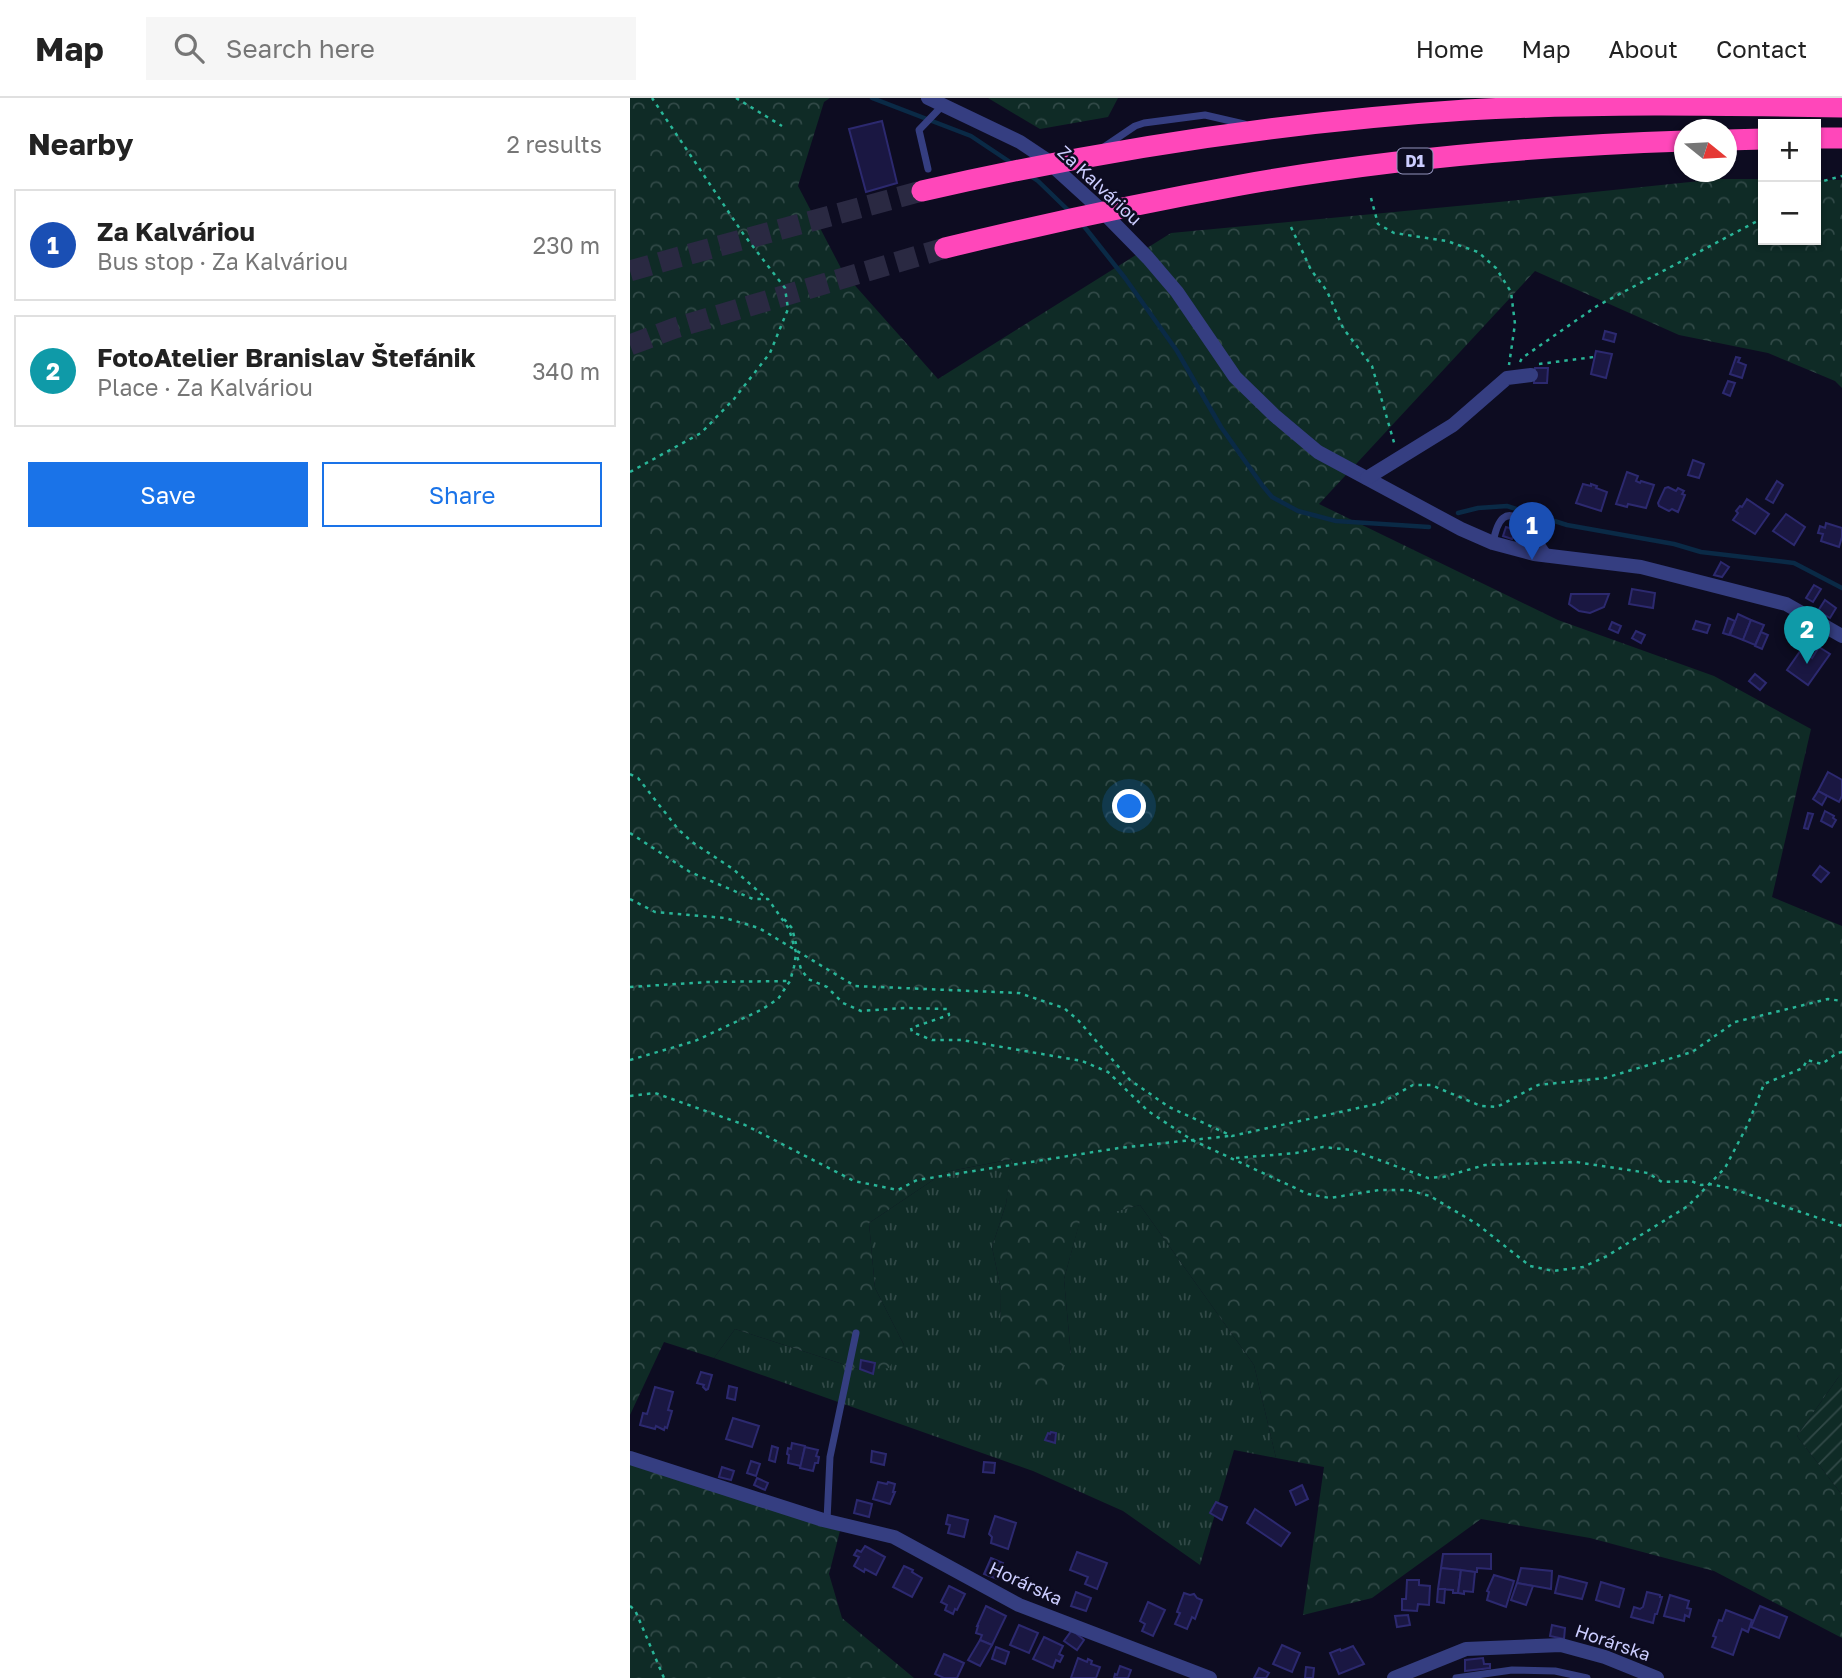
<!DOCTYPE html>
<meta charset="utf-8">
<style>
body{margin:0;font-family:"Golos Text",sans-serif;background:#f6f6f6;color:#222}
.controls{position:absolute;right:21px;top:21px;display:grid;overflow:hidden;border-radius:0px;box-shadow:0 2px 5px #0004}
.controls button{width:63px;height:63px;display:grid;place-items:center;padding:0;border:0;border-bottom:2px solid #e0e0e0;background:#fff;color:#222;font:35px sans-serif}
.compass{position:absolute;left:1044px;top:21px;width:63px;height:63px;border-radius:50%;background:#fff;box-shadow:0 2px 5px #0004;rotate:108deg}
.you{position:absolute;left:500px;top:709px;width:24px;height:24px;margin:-18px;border:5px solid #fff;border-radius:50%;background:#1a73e8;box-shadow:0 0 0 10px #1a73e833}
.badge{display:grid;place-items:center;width:46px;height:46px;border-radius:50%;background:#1a73e8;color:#fff;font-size:23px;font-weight:700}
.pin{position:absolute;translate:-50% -58px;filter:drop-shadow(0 2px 4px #0008)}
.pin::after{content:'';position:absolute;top:37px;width:24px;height:21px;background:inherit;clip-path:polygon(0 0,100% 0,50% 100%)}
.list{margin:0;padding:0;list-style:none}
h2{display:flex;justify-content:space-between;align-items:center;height:91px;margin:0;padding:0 28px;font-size:30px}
h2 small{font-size:23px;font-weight:400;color:#767676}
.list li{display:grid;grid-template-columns:46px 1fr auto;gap:21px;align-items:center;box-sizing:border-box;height:112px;margin:0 14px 14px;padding:0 14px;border:2px solid #e0e0e0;border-radius:0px}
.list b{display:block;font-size:26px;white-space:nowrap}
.list p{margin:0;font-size:23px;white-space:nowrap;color:#767676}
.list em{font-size:23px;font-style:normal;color:#767676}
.actions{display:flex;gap:14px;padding:21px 28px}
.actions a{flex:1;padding:16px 0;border:2px solid #1a73e8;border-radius:0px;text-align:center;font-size:24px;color:#1a73e8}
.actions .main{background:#1a73e8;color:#fff}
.icon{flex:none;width:38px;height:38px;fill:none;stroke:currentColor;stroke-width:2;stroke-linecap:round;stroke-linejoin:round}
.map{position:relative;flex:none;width:1212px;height:1580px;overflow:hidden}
header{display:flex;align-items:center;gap:42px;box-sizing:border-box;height:98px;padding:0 35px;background:#fff;border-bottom:2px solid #e0e0e0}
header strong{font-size:33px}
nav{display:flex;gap:38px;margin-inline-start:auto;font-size:24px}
.search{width:490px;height:63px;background:#f6f6f6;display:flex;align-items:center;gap:18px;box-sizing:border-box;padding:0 24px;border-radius:0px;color:#767676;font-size:26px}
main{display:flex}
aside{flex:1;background:#fff}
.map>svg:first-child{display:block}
</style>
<header>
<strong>Map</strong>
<div class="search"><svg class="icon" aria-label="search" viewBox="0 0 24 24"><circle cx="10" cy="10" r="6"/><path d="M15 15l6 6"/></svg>Search here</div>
<nav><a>Home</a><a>Map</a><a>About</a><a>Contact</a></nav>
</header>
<main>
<aside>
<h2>Nearby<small>2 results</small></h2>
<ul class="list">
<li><span class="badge" style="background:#1a4fb4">1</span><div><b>Za Kalváriou</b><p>Bus stop · Za Kalváriou</p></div><em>230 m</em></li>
<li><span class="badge" style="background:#0f9aa8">2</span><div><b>FotoAtelier Branislav Štefánik</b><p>Place · Za Kalváriou</p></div><em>340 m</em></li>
</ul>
<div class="actions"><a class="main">Save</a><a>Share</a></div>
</aside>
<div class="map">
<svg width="1212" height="1580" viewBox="0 0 1212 1580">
<defs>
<pattern id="grass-tufts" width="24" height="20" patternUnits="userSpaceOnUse" patternTransform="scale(1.75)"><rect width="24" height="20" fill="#0f2b26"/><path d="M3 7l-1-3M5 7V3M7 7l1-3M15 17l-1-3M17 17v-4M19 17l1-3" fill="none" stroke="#314947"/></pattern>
<pattern id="forest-crowns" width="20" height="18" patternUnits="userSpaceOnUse" patternTransform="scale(1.75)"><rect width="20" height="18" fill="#0f2b26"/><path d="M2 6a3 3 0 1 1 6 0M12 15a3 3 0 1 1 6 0" fill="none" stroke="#314947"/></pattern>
<pattern id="garden-furrows" width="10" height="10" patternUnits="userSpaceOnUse" patternTransform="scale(1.75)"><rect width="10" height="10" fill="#0f2b26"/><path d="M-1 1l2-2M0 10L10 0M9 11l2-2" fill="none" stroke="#314947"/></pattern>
</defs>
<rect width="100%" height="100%" fill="#0d0c21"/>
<!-- grass -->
<path fill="url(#grass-tufts)" d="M383 1061 376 1106 362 1149 371 1192 370 1270 441 1258 434 1181 450 1122 510 1107 624 1267 646 1360 604 1352 570 1467 493 1413 403 1373 84 1260 105 1231 234 1273 274 1247 245 1190 239 1125 315 1074Z"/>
<!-- forest -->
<g fill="url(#forest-crowns)">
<path d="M0 0H200L194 4 168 88 213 174 308 281 541 135 859 105 1089 81H1133V142H1186V82H1212V290L1205 283 1138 255 1049 237 905 173 689 406 928 522 1084 578 1181 631 1142 799 1212 828V1274L1167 1338 1212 1397V1540L1084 1473 960 1440 851 1421 742 1500 673 1517 694 1369 646 1360 624 1267 510 1107 450 1123 434 1181 441 1258 412 1296 369 1270 371 1192 362 1149 376 1106 382 1061 315 1074 239 1125 245 1190 274 1247 259 1270 234 1273 105 1231 84 1260 34 1244 0 1317Z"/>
<path d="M358 0H488L478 19 410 31Z"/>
<path d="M0 1355 212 1425 199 1476 212 1520 284 1580H0Z"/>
</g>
<!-- garden -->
<path fill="url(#garden-furrows)" d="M1212 1274V1397L1167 1338Z"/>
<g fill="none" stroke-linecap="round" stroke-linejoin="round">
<!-- stream -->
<g stroke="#0a2a46" stroke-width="4.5">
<path d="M242 0 341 38 383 66"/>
<path d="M399 77 408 83 439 113"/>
<path d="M453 127 495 180 547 253 591 329 632 387 642 399 668 413 706 423 799 429"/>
<path d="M828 415 848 410 877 408 937 427 1044 446 1071 454 1164 465 1212 490"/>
</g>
</g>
<!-- building -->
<g fill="#1a1742" stroke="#2c296f" stroke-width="2">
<path d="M252 23 267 85 236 94 219 31Z"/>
<path d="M975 233 986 236 984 244 973 241Z"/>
<path d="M966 253 982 256 976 280 961 276Z"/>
<path d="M1106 259 1110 260 1108 264 1116 267 1112 280 1100 276Z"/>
<path d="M905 270H918L917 285H904Z"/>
<path d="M1098 283 1105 285 1100 298 1093 295Z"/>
<path d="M1063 362 1074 366 1069 380 1058 377Z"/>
<path d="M997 374 1008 378 1006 383 1010 385 1011 383 1024 387 1016 410 998 406 997 409 986 406Z"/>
<path d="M1147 383 1153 387 1143 405 1136 401Z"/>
<path d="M953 386 961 388V386L967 388 966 390 977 394 971 413 946 405Z"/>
<path d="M1038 389 1046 393 1048 390 1054 393 1052 396 1055 397 1048 414 1042 411 1039 413 1029 408 1028 405 1035 390Z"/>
<path d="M1117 401 1139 416 1125 436 1103 422 1108 415 1106 413 1110 408 1112 409Z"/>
<path d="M1156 416 1175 429 1164 447 1143 433Z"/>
<path d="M1196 425 1212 430V439L1209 449 1191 443 1193 436 1188 435 1190 428 1195 430Z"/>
<path d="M876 429 886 432 882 441 873 438Z"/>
<path d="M1091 464 1099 469 1092 479 1084 477Z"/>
<path d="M1184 487 1191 491 1183 504 1176 500Z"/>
<path d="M1002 491 1025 495 1023 510 999 506Z"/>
<path d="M941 496H979L974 509 960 515 949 513 939 506Z"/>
<path d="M1195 502 1206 510 1200 520 1188 513Z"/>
<path d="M1108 516 1121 522 1113 542 1100 537Z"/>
<path d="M1098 520 1105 523 1099 537 1093 535Z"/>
<path d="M1121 522 1134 527 1125 547 1113 542Z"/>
<path d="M1066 523 1080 527 1077 535 1063 531Z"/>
<path d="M982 524 991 528 988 535 979 531Z"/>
<path d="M1006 533 1015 537 1011 545 1002 540Z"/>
<path d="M1131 534 1138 537 1132 551 1125 548Z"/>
<path d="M1189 549 1200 556 1178 587 1157 572 1171 552 1182 560Z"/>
<path d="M1125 576 1136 585 1130 592 1119 583Z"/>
<path d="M1198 674 1212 682V698L1209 704 1188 693Z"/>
<path d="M1188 693 1197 698 1192 707 1183 701Z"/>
<path d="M1195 713 1204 718 1203 720 1206 722 1202 729 1191 723Z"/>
<path d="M1178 715 1183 716 1178 731 1174 730Z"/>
<path d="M1190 768 1199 775 1191 784 1183 777Z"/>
<path d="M231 1262 245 1265 243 1276 230 1271Z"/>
<path d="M71 1274 82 1277 78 1291 76 1292 73 1289 74 1287 67 1285Z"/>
<path d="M99 1288 107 1290 105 1302 97 1300Z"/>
<path d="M25 1289 43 1294 38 1312 42 1313 37 1330 35 1329 34 1332 26 1328 25 1331 10 1327 13 1315 17 1316Z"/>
<path d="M103 1320 129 1328 122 1349 96 1341Z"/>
<path d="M421 1334 426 1335 425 1345 415 1342 418 1335 420 1336Z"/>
<path d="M162 1345 175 1348 171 1368 158 1365 159 1357 157 1356 158 1350 161 1351Z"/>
<path d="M142 1348 148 1350 145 1364 139 1362Z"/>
<path d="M175 1349 188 1352 186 1358 189 1359 188 1365H185L183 1373 170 1370Z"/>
<path d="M242 1353 256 1356 254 1367 241 1364Z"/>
<path d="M121 1363 130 1366 126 1378 117 1375Z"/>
<path d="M354 1364 365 1365 364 1375 353 1374Z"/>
<path d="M92 1369 104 1373 101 1382 89 1379Z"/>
<path d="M127 1380 138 1385 135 1392 124 1387Z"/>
<path d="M248 1384 257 1386 258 1384 265 1386 263 1394H265L260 1406 243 1401Z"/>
<path d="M672 1387 678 1401 666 1407 660 1393Z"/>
<path d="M227 1402 242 1406 239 1419 224 1415Z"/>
<path d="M586 1404 597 1409 592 1422 580 1415Z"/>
<path d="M625 1411 660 1435 651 1448 617 1425Z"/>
<path d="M318 1417 338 1422 334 1439 318 1435 320 1427 316 1426Z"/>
<path d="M365 1418 386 1425 378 1451 361 1445 362 1439 359 1436Z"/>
<path d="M235 1448 255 1459 246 1477 235 1471 234 1474 224 1468 229 1459 224 1457 227 1452 231 1454Z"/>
<path d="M447 1454 477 1465 467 1491 455 1486 458 1479 440 1472Z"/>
<path d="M813 1456H861V1471L847 1470V1474H845L811 1470Z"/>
<path d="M361 1460 373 1465 367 1481 354 1476Z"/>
<path d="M274 1468 283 1472 282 1474 292 1480 282 1499 263 1489Z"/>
<path d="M811 1470 831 1472 828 1495H823V1492L808 1491Z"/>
<path d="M891 1470 922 1473 921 1491 887 1485Z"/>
<path d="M831 1472 845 1474 843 1494 834 1493V1496L828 1495Z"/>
<path d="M864 1477 884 1483 876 1509 857 1502 859 1494 857 1493Z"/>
<path d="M929 1478 957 1485 952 1501 925 1495Z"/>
<path d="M777 1482H789V1487L800 1488 799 1507 788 1506 787 1513 772 1512V1501H776Z"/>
<path d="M971 1484 994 1491 989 1509 966 1502Z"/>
<path d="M887 1485 903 1488 896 1507 881 1502Z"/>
<path d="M319 1488 335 1496 327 1512 325 1511 323 1516 315 1512 317 1507 311 1504Z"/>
<path d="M808 1491H815L814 1505 807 1504Z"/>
<path d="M446 1494 461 1500 456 1513 441 1508Z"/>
<path d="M1017 1494 1030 1497V1499H1032L1027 1516H1025L1023 1525 1001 1519 1004 1509 1010 1511 1013 1509Z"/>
<path d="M554 1495 560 1497 564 1496 567 1500 572 1502 565 1521 562 1519 557 1531 545 1526 550 1515 547 1514Z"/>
<path d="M1040 1497 1059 1503 1057 1510 1061 1511 1059 1519 1055 1517 1054 1523 1034 1518Z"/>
<path d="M518 1504 535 1512 523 1538 512 1533 515 1526 510 1523Z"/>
<path d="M356 1508 376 1518 362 1547 350 1542 352 1537 346 1535 348 1528H347Z"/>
<path d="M1130 1508 1157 1519 1149 1540 1121 1529Z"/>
<path d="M1096 1512 1122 1522 1118 1534 1112 1531 1103 1557 1082 1549 1086 1539 1083 1538 1089 1522 1092 1523Z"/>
<path d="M778 1517 780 1527 767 1529 765 1518Z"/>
<path d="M389 1527 408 1535 399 1555 380 1547Z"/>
<path d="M922 1527 935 1530 934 1541 920 1538Z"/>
<path d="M442 1532 454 1542 447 1552 434 1543Z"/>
<path d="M414 1539 433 1548 429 1556 433 1558 430 1564 426 1562 423 1570 403 1561Z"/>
<path d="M350 1542 362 1547 350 1568 338 1562Z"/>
<path d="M652 1547 670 1555 662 1574 643 1566Z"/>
<path d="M723 1548 734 1566 709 1576 700 1555 710 1551 711 1553Z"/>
<path d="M366 1549 379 1554 375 1566 362 1561Z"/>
<path d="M314 1556 334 1565 327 1580H314L305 1576Z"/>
<path d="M448 1560 457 1564 458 1561 462 1563 461 1566 470 1569 466 1580H441Z"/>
<path d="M853 1560 854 1566H860V1570L835 1573V1562Z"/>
<path d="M490 1568 501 1572 498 1580H484L485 1576 487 1577Z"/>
<path d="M676 1569 684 1570 683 1580H675Z"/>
<path d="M629 1570 639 1575 636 1580H624Z"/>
</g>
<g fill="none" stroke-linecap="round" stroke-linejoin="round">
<!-- motorway-tunnel -->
<g stroke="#2a2942" stroke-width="21" stroke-dasharray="21 10" stroke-linecap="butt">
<path d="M0 173 49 159 292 93"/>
<path d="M0 247 45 230 315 150"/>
</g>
<!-- path -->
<g stroke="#29b598" stroke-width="2.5" stroke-dasharray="3.5 5" stroke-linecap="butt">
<path d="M106 0 152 28"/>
<path d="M1186 85 1212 78"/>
<path d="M741 100 748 126 764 135 817 143 848 154 866 170 881 194 885 226 879 267"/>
<path d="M661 129 681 172 697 193 713 230 742 268 765 348"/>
<path d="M890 264 892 260 967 208 1133 120"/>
<path d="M909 266 964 259"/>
<path d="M0 374 71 335 104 301 140 255 158 211 155 190 114 137 22 0"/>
<path d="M0 676 8 680 48 731 62 744 103 771 136 800"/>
<path d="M0 735 60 774 123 801H138L159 831 171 871 178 881 197 889 213 905 231 913 274 910 318 911 319 917 281 930 282 934 302 942H332L452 963 478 974 518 1013 562 1042 678 1096 700 1100 749 1092H778L800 1098 847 1126 900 1168 923 1173 953 1169 977 1158 1058 1108 1095 1070 1118 1026 1134 986 1173 970 1177 962 1192 966 1207 955 1212 954"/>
<path d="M0 801 25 814 95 820 129 830 225 888 389 895 434 910 448 922 500 982 539 1009 602 1038 751 1005 783 987H801L851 1008 867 1009 908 987 975 980 1062 954 1105 924 1198 901 1212 903"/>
<path d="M154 821 162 830 166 846"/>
<path d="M0 889 78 884 160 883"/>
<path d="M0 962 65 943 131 912 148 901 160 883 164 869 166 856"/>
<path d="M0 998 25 995 115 1027 224 1083 268 1092 287 1082 489 1050 599 1038"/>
<path d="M606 1060 666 1055 693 1049 722 1052 798 1080 813 1079 855 1067 946 1064 1018 1075 1032 1084 1061 1083 1071 1087 1079 1086 1100 1090 1212 1128"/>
<path d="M0 1508 5 1512 34 1580"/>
</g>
<!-- service -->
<g stroke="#353e81" stroke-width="7">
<path d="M474 49 505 28 514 25 575 17 614 26"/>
<path d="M298 71 289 32 313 7"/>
<path d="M863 445C873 388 903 434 919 457"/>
<path d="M197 1422 200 1359 226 1235"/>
<path d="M826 1580 882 1572 925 1573 957 1580"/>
</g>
<!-- minor -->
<g stroke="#353e81" stroke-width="14">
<path d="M298 0 390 44 414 60 470 111 518 160 547 194 605 279 644 317 688 354 831 431 863 445 904 456 1011 469 1156 506 1212 538"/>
<path d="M737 380 823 327 877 280 901 277"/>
<path d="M0 1360 193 1422 264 1439 389 1507 580 1580"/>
<path d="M764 1580 836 1551 931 1547 975 1559 1027 1580"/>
</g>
<!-- motorway -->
<g stroke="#ff47ba" stroke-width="21">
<path d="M1186 40H1212"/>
<path d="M1097 42 1133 41"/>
<path d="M292 93C471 52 653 24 836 12 961 5 1087 7 1212 9"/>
<path d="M315 150C413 126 512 105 611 87 757 61 906 48 1055 43"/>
</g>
</g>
<g text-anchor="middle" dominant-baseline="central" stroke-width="5" stroke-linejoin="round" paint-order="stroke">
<!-- shield labels -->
<rect fill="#0d0c21" stroke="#9393bc" stroke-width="2" x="767.5" y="50.5" width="35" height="25" rx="5"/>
<g font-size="16" font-weight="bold" fill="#cccdff">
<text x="785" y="63">D1</text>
</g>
<!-- street labels -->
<g font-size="18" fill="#cccdff" stroke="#0d0c21">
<text transform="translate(470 87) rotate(43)">Za Kalváriou</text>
<text transform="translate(396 1485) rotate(25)">Horárska</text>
<text transform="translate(983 1544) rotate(19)">Horárska</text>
</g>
</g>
</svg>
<div class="controls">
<button>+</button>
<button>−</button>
</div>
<svg class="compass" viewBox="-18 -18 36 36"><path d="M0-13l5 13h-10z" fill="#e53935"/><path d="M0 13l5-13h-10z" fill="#767676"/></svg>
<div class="you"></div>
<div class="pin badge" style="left:902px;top:462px;background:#1a4fb4">1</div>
<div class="pin badge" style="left:1177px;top:566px;background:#0f9aa8">2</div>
</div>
</main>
